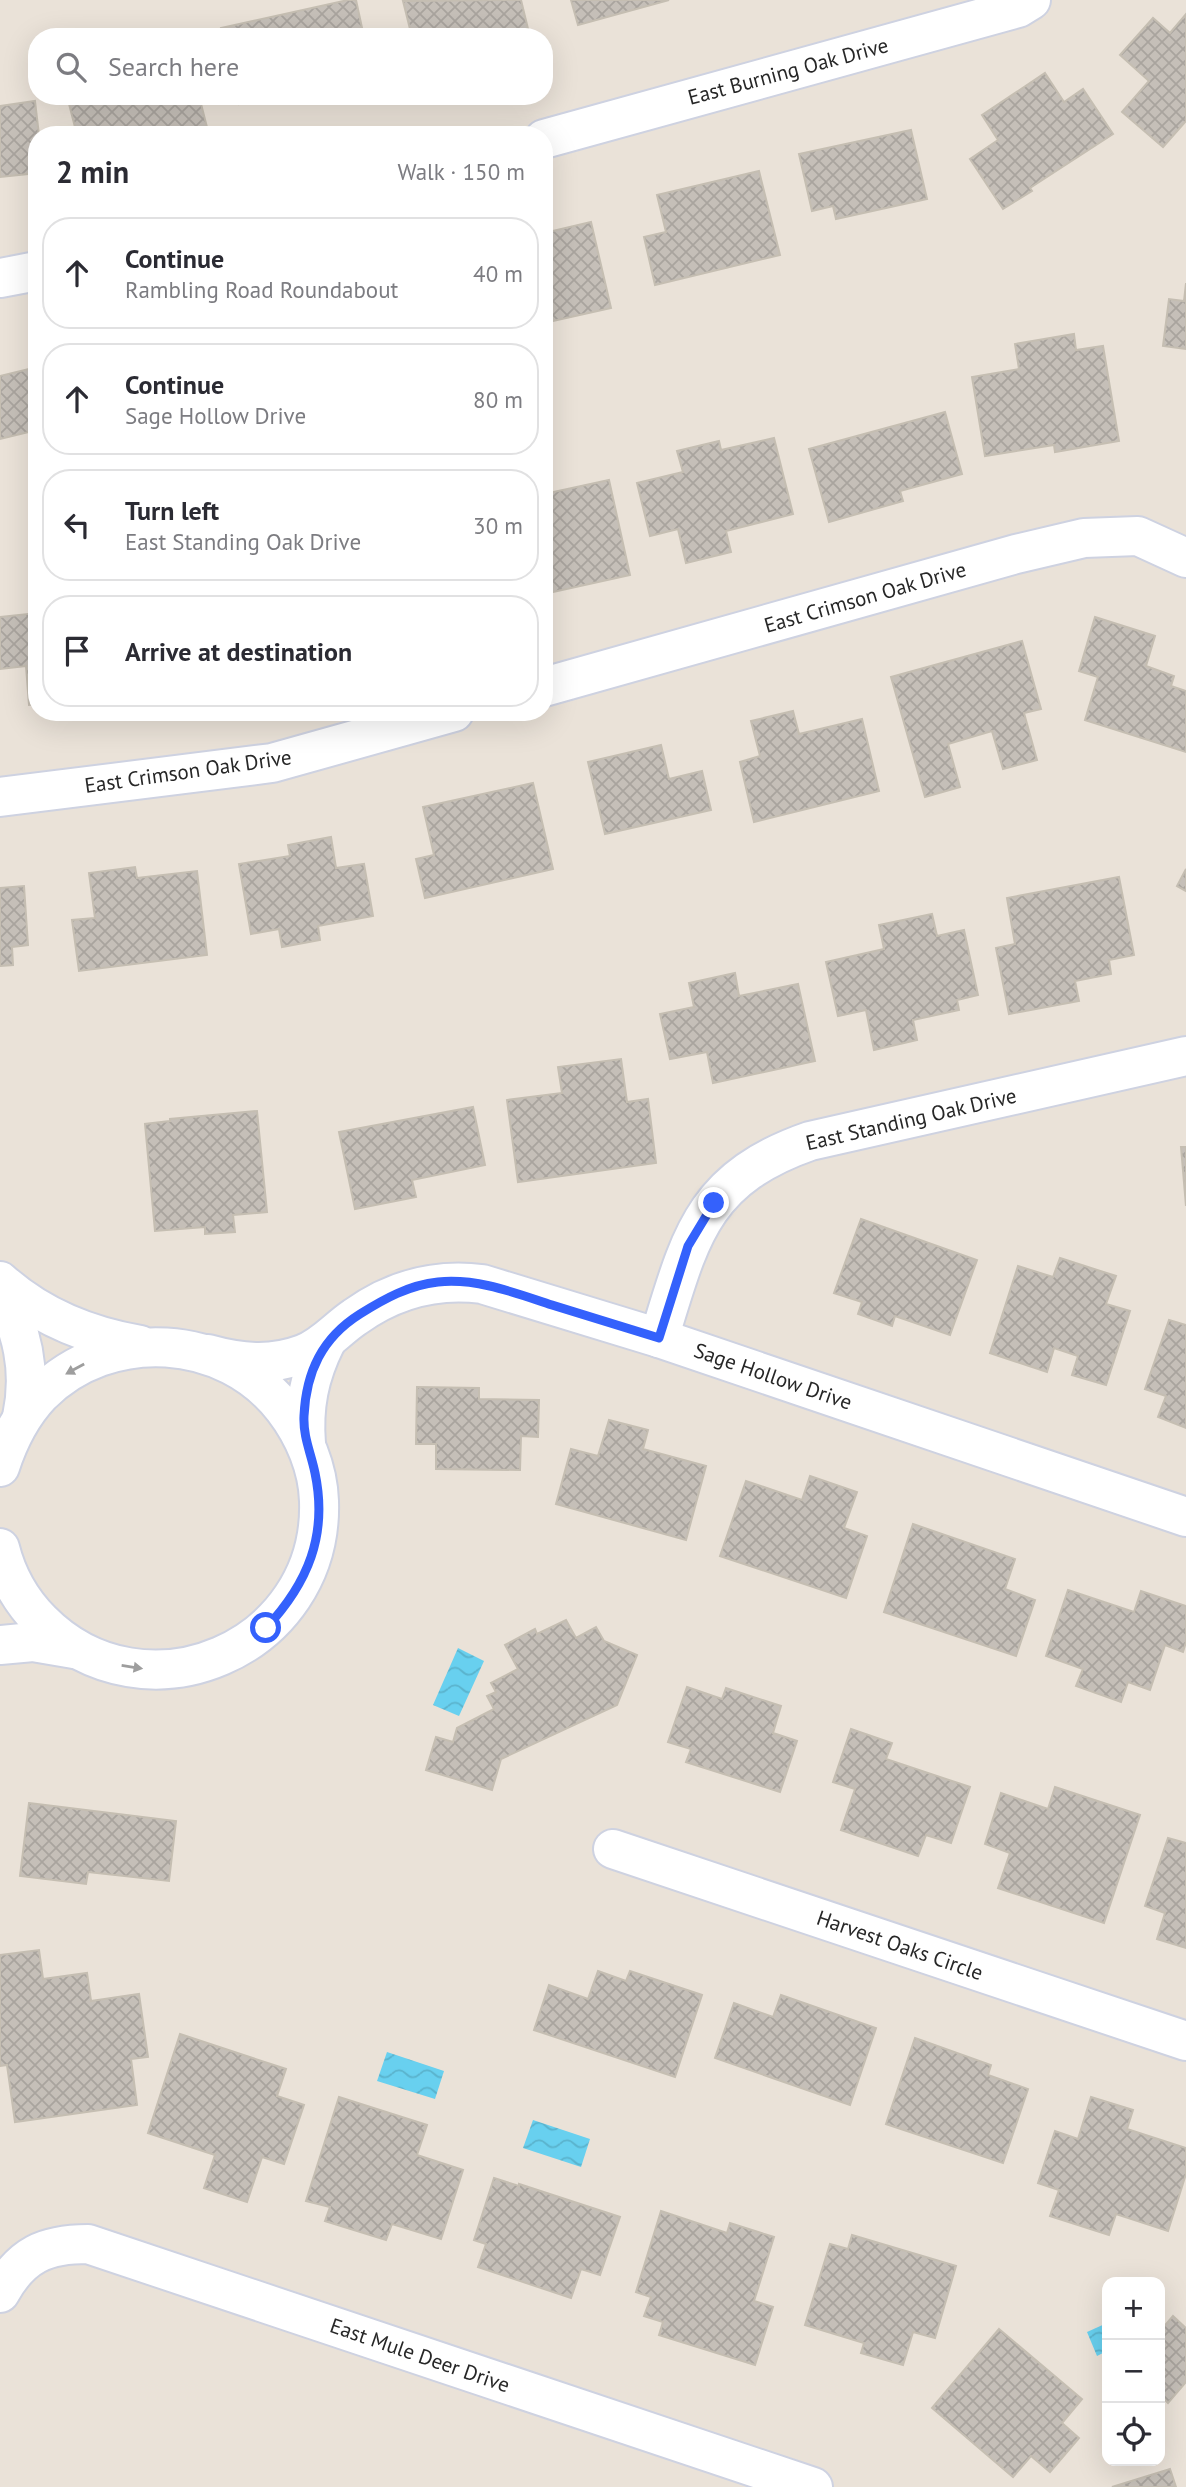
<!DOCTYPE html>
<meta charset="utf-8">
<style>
body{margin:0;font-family:"PT Sans",sans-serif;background:#f7f7f7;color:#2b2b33}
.controls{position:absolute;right:21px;bottom:21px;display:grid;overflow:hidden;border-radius:14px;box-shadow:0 7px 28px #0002}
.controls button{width:63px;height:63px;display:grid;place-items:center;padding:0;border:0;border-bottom:2px solid #e1e1e2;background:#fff;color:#2b2b33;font:35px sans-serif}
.stop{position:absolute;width:21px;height:21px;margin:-16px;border:5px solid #3461fc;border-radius:50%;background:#fff}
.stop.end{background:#3461fc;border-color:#fff;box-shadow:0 2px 7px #0008}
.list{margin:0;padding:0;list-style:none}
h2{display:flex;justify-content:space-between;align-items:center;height:91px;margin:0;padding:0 28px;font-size:30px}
h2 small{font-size:23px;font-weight:400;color:#7c7c81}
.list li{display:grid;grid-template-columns:46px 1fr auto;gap:21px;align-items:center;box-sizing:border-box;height:112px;margin:0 14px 14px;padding:0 14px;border:2px solid #e1e1e2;border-radius:28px}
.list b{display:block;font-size:26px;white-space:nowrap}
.list p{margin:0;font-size:23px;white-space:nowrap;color:#7c7c81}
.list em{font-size:23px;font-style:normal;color:#7c7c81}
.icon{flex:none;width:38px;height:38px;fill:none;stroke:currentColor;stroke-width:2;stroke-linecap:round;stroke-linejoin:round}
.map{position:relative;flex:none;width:1186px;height:2487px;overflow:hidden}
.search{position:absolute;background:#fff;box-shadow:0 7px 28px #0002;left:28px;top:28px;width:525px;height:77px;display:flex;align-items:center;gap:18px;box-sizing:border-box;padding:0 24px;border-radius:28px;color:#7c7c81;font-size:26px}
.panel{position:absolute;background:#fff;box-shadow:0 7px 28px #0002;left:28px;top:126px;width:525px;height:595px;border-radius:28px}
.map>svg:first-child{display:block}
</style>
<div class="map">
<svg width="1186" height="2487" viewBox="0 0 1186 2487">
<defs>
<pattern id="water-waves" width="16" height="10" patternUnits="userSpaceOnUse" patternTransform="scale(1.75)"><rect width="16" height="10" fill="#68d0ef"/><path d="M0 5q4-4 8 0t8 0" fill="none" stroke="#5ab3cd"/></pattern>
<pattern id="building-cross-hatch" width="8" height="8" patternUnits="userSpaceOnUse" patternTransform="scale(1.75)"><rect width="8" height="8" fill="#c5bfb8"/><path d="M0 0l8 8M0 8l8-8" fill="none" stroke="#a9a49e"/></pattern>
</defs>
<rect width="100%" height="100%" fill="#eae2d8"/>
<!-- water -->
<g fill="url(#water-waves)">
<path d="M458 1648 484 1661 459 1716 433 1705Z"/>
<path d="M387 2052 444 2071 435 2099 377 2081Z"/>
<path d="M533 2120 590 2139 581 2167 523 2148Z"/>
<path d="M1107 2323V2351L1097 2356 1087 2332Z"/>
</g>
<!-- building -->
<g fill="url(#building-cross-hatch)" stroke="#c5beb2" stroke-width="2">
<path d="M348 0H356L364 37H223L221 28Z"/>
<path d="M521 0 530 37H412L403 1Z"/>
<path d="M571 0H669L578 25Z"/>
<path d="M1186 14V121L1163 147 1122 112 1149 81 1120 55 1153 18 1170 33Z"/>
<path d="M1045 73 1064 102 1083 89 1113 134 1030 188 1032 191 1003 209 970 159 998 140 982 115Z"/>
<path d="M67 96H199L209 135H151L150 130 131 135H77Z"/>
<path d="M237 96H276L239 104Z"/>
<path d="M35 101 39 135H37V173L0 177V106Z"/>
<path d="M911 130 927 199 836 219 833 206 812 211 799 154Z"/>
<path d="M759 171 780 255 655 285 644 237 666 232 657 195Z"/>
<path d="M591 222 611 308 544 323V233Z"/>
<path d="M1186 283V349L1163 346 1169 299 1184 301Z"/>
<path d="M1074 334 1076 350 1103 346 1119 441 1055 452 1054 445 985 456 972 377 1019 369 1015 344Z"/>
<path d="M37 367V430L0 439V376Z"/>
<path d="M945 412 962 474 900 491 903 501 829 522 809 449Z"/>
<path d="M774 438 793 514 726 531 731 552 686 563 678 529 650 536 637 483 683 472 677 451 719 441 721 450Z"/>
<path d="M609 480 630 575 544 594V494Z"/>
<path d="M37 613V704L29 705 26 666 0 669V617Z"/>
<path d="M1095 617 1155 636 1146 666 1174 676 1171 686 1186 691V752L1085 720 1098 677 1079 671Z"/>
<path d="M1022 641 1041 709 1024 713 1037 760 1003 769 992 731 948 744 960 787 925 797 891 677Z"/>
<path d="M793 711 799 734 862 719 879 791 754 822 740 762 760 756 751 721Z"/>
<path d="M661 745 669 779 702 771 711 810 605 834 588 762Z"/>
<path d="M533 783 553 869 425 898 416 859 434 855 423 807Z"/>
<path d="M331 837 336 868 364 864 373 916 318 926 320 940 282 947 279 929 251 934 239 864 290 856 288 845Z"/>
<path d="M135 867 137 878 197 871 207 955 79 971 72 920 95 918 89 873Z"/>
<path d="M1186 869V891L1177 886Z"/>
<path d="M1119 877 1134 955 1109 960 1111 974 1075 981 1079 1001 1009 1014 996 948 1015 944 1007 898Z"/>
<path d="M24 886 28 945 12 947 13 965 0 966V888Z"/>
<path d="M932 914 937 936 964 930 978 995 957 1000 959 1010 913 1020 917 1040 874 1050 866 1010 838 1016 826 962 884 949 879 925Z"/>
<path d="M735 973 739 996 798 984 815 1061 713 1083 707 1052 670 1059 660 1014 694 1007 689 983Z"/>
<path d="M621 1059 627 1102 648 1099 656 1163 518 1182 507 1100 562 1093 558 1067Z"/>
<path d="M473 1107 485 1165 412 1180 416 1197 355 1209 339 1132Z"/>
<path d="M257 1111 267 1212 233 1215 235 1232 205 1234V1227L155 1231 145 1124 170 1121V1119Z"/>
<path d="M1181 1147H1186V1206Z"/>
<path d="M861 1219 977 1260 950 1335 895 1316 892 1326 858 1314 862 1302 834 1293Z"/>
<path d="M1060 1258 1116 1276 1106 1304 1130 1311 1106 1385 1072 1375 1078 1356 1054 1348 1047 1372 990 1353 1018 1266 1053 1277Z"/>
<path d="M1169 1320 1186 1325V1428L1158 1417 1166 1396 1145 1389Z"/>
<path d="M417 1387 479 1388V1399L539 1400 538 1437 521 1436 520 1470 436 1469V1444H416Z"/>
<path d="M609 1420 648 1430 643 1449 706 1466 686 1540 556 1504 571 1449 598 1456Z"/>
<path d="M810 1476 857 1492 844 1528 867 1536 846 1598 720 1556 746 1481 802 1500Z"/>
<path d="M913 1524 1015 1559 1005 1589 1035 1600 1016 1656 884 1612Z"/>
<path d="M1068 1590 1134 1612 1141 1591 1186 1606V1642L1183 1652 1165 1645 1150 1690 1128 1682 1121 1702 1076 1686 1083 1669 1046 1656Z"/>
<path d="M566 1620 576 1638 596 1627 604 1641 637 1655 617 1705 501 1759 492 1790 426 1770 436 1737 453 1742 457 1728 494 1709 487 1696 496 1692 491 1683 518 1669 505 1645 535 1629 537 1634Z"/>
<path d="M687 1687 722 1699 726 1688 781 1706 773 1733 797 1741 780 1792 686 1762 691 1749 668 1742Z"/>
<path d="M851 1729 892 1743 886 1759 970 1787 951 1843 926 1835 918 1856 841 1830 855 1789 833 1782Z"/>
<path d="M1055 1787 1140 1815 1104 1923 998 1888 1010 1853 985 1844 1001 1793 1048 1809Z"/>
<path d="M29 1803 176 1821 169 1881 88 1872 86 1884 20 1876Z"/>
<path d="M1168 1838 1186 1843V1948L1157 1939 1165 1913 1145 1906Z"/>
<path d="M39 1950 43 1979 87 1973 91 2001 139 1994 148 2057 131 2059 137 2105 15 2122 7 2065 0 2066V1955Z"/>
<path d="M598 1971 626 1981 630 1971 702 1995 675 2077 534 2030 549 1985 588 1999Z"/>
<path d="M781 1995 876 2028 850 2105 715 2058 734 2003 773 2017Z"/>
<path d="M180 2034 286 2069 277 2096 304 2105 284 2164 262 2157 247 2202 204 2188 215 2155 148 2133Z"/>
<path d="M915 2038 991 2065 988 2075 1028 2089 1003 2163 886 2124Z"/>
<path d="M339 2097 427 2125 417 2155 463 2170 441 2239 392 2224 386 2240 325 2221 330 2207 306 2201Z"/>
<path d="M1091 2097 1133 2110 1127 2129 1186 2148V2174L1168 2231 1116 2214 1109 2235 1050 2216 1059 2190 1038 2183 1055 2131 1078 2139Z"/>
<path d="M494 2178 519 2186V2184L620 2217 600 2275 581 2269 571 2298 478 2267 486 2244 474 2240Z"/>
<path d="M661 2211 727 2233 730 2223 774 2237 754 2301 773 2307 755 2365 659 2335 663 2322 644 2316 651 2297 636 2292Z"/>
<path d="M852 2235 956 2266 935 2338 913 2332 903 2365 861 2353 864 2343 805 2325 830 2244 848 2249Z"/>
<path d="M1173 2316 1186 2328V2382L1168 2403 1160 2395V2331Z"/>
<path d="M999 2329 1082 2399 1062 2423 1079 2438 1050 2472 1031 2456 1013 2477 932 2408Z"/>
<path d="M1170 2469 1176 2487H1112Z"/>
</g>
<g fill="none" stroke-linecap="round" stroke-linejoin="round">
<!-- minor casing -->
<g stroke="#ced2e1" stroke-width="42">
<g id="minor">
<path d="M544 139 1018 8 1031 0"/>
<path d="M0 278 37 271"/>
<path d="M544 687 1016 554 1084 538 1138 536 1186 558"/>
<path d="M0 797 272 763 454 712"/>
<path d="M0 1281C40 1317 88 1336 140 1345"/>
<path d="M0 1288C22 1330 32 1370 22 1417"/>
<path d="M659 1338C690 1238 701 1179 810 1141L1186 1056"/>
<path d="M208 1354C240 1363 271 1366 303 1354 324 1346 337 1329 355 1317 394 1289 435 1278 482 1284L659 1338 1186 1517"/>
<path d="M306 1444C303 1407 309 1376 326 1342"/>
<path d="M0 1467C9 1439 21 1415 41 1394 109 1326 226 1333 284 1409 304 1435 318 1468 319 1501 324 1649 145 1726 41 1621 21 1601 7 1576 0 1548"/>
<path d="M0 1645 33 1642 74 1649"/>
<path d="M613 1849 1186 2041"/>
<path d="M0 2293C21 2255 45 2244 88 2244L813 2487"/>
</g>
</g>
<!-- minor -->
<use href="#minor" stroke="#fff" stroke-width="38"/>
</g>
<!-- one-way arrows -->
<defs><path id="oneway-solid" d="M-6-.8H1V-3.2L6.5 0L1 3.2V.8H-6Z" transform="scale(1.75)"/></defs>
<g fill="#9e9e9e">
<use href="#oneway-solid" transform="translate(75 1369) rotate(151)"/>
<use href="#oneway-solid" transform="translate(132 1667) rotate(9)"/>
</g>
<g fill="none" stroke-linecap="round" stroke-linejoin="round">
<!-- route -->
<path stroke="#3461fc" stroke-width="9" d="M266 1628C308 1583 328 1535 315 1473 311 1453 303 1437 304 1416 306 1372 322 1338 360 1314 384 1299 409 1285 438 1282 478 1278 515 1293 552 1305 588 1316 623 1327 659 1338L688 1246 714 1203"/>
</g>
<g text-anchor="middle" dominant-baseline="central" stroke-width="5" stroke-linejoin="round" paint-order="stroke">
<!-- street labels -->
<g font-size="21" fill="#272727" stroke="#fff">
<text transform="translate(788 71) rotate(-15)">East Burning Oak Drive</text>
<text transform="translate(865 597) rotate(-16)">East Crimson Oak Drive</text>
<text transform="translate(188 771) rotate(-8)">East Crimson Oak Drive</text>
<text transform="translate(911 1119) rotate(-13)">East Standing Oak Drive</text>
<text transform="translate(773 1376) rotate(19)">Sage Hollow Drive</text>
<text transform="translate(900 1945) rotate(19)">Harvest Oaks Circle</text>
<text transform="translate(420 2355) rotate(19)">East Mule Deer Drive</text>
</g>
</g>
</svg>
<div class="controls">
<button>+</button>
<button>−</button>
<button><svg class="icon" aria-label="locate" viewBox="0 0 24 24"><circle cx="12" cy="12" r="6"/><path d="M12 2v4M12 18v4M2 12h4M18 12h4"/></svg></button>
</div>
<div class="stop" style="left:266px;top:1628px"></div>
<div class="stop end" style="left:714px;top:1203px"></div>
<div class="search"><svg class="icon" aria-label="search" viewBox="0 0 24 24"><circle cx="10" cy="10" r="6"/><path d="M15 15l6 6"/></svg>Search here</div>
<section class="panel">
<h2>2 min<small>Walk · 150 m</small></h2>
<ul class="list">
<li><svg class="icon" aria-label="ahead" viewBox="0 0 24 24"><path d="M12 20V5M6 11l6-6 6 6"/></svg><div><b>Continue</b><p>Rambling Road Roundabout</p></div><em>40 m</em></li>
<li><svg class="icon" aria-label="ahead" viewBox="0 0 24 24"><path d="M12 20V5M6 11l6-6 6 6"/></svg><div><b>Continue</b><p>Sage Hollow Drive</p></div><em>80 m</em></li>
<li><svg class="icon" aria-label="left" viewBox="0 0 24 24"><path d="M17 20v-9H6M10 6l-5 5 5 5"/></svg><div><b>Turn left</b><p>East Standing Oak Drive</p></div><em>30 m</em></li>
<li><svg class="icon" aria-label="arrive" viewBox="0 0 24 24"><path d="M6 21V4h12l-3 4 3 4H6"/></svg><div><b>Arrive at destination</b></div></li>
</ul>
</section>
</div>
